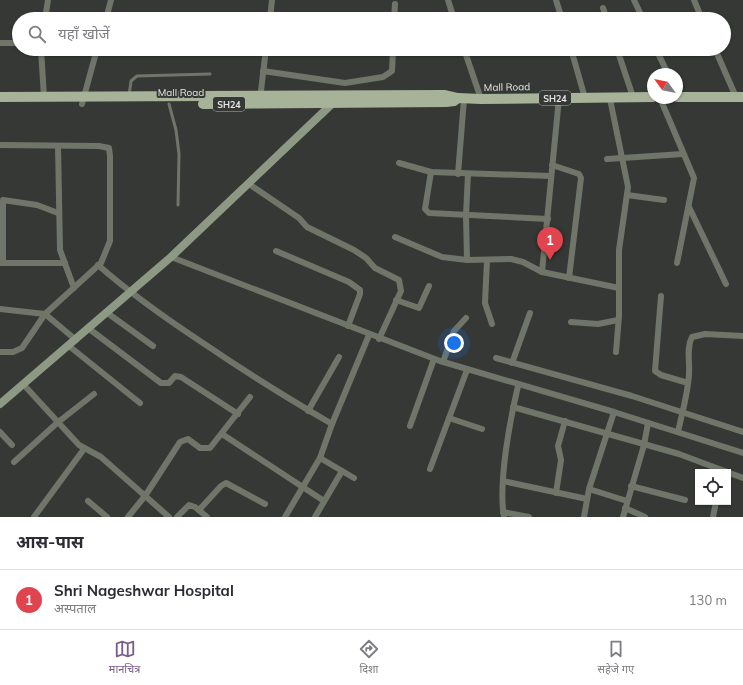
<!DOCTYPE html>
<html lang="hi">
<meta charset="utf-8">
<style>
body{margin:0;font-family:Mulish,"Noto Sans Devanagari",sans-serif;background:#f2f2f3;color:#2b2b33}
.controls{position:absolute;right:12px;bottom:12px;display:grid;overflow:hidden;border-radius:0px;box-shadow:0 1px 3px #0004}
.controls button{width:36px;height:36px;display:grid;place-items:center;padding:0;border:0;border-bottom:1px solid #e1e1e2;background:#fff;color:#2b2b33;font:20px sans-serif}
.compass{position:absolute;left:647px;top:68px;width:36px;height:36px;border-radius:50%;background:#fff;box-shadow:0 1px 3px #0004;rotate:303deg}
.you{position:absolute;left:454px;top:343px;width:14px;height:14px;margin:-10px;border:3px solid #fff;border-radius:50%;background:#1a73e8;box-shadow:0 0 0 6px #1a73e833}
.badge{display:grid;place-items:center;width:26px;height:26px;border-radius:50%;background:#7a5d8b;color:#fff;font-size:13px;font-weight:700}
.pin{position:absolute;translate:-50% -33px;filter:drop-shadow(0 1px 2px #0008)}
.pin::after{content:'';position:absolute;top:21px;width:14px;height:12px;background:inherit;clip-path:polygon(0 0,100% 0,50% 100%)}
.list{margin:0;padding:0;list-style:none}
h2{display:flex;justify-content:space-between;align-items:center;height:52px;margin:0;padding:0 16px;font-size:17px}
h2 small{font-size:13px;font-weight:400;color:#7c7c81}
.list li{display:grid;grid-template-columns:26px 1fr auto;gap:12px;align-items:center;box-sizing:border-box;height:60px;padding:0 16px;border-top:1px solid #e1e1e2}
.list b{display:block;font-size:15px;white-space:nowrap}
.list p{margin:0;font-size:13px;white-space:nowrap;color:#7c7c81}
.list em{font-size:13px;font-style:normal;color:#7c7c81}
.icon{flex:none;width:22px;height:22px;fill:none;stroke:currentColor;stroke-width:2;stroke-linecap:round;stroke-linejoin:round}
.map{position:relative;flex:none;width:743px;height:517px;overflow:hidden}
.search{position:absolute;background:#fff;box-shadow:0 1px 3px #0004;left:12px;right:12px;top:12px;height:44px;display:flex;align-items:center;gap:10px;box-sizing:border-box;padding:0 14px;border-radius:22px;color:#7c7c81;font-size:15px}
.sheet{height:112px;background:#fff}
nav{display:flex;justify-content:space-around;align-items:center;box-sizing:border-box;height:56px;border-top:1px solid #e1e1e2;background:#fff;font-size:11px;color:#7c7c81}
nav a{display:grid;justify-items:center;gap:2px}
nav .on{color:#7a5d8b}
.map>svg:first-child{display:block}
</style>
<div class="map">
<svg width="743" height="517" viewBox="0 0 743 517">
<rect width="100%" height="100%" fill="#363835"/>
<g fill="none" stroke-linecap="round" stroke-linejoin="round">
<!-- lane -->
<g stroke="#6f7669" stroke-width="3">
<path d="M129 96 131 81 137 76 210 74"/>
<path d="M169 104 176 130 179 154 178 205"/>
</g>
<!-- street -->
<g stroke="#6f7669" stroke-width="6">
<path d="M448 0 454 19"/>
<path d="M556 0 562 19"/>
<path d="M634 0 643 19"/>
<path d="M694 0 702 19"/>
<path d="M603 8 607 19"/>
<path d="M45 19 48 0"/>
<path d="M106 19 111 0"/>
<path d="M270 19 272 0"/>
<path d="M394 19 395 4"/>
<path d="M0 43H19"/>
<path d="M41 49 44 97"/>
<path d="M464 49 481 99"/>
<path d="M571 49 585 98"/>
<path d="M617 49 633 97"/>
<path d="M656 49 668 74"/>
<path d="M715 49 736 97"/>
<path d="M263 71 345 83 383 77 392 71 393 49"/>
<path d="M660 98 694 178 677 263"/>
<path d="M260 99 266 49"/>
<path d="M610 99 628 187 619 250V316L616 352"/>
<path d="M82 104 97 49"/>
<path d="M0 145 99 146 109 148 110 156V241L101 263 45 314 22 348 13 352H0"/>
<path d="M58 146 60 250 74 288"/>
<path d="M607 159 683 154"/>
<path d="M399 163 431 172 551 176"/>
<path d="M552 165 579 174 581 178 569 278"/>
<path d="M431 172 425 209 429 213 548 219"/>
<path d="M458 174 464 99"/>
<path d="M249 184 299 218 307 227 354 250 366 258 375 268 399 280 401 291 379 339"/>
<path d="M627 195 664 200"/>
<path d="M689 207 726 284"/>
<path d="M395 237 442 257 467 260 511 259 523 262 542 272 619 288"/>
<path d="M276 251 349 282 360 290V294L348 326"/>
<path d="M171 257 440 361 614 412 743 453"/>
<path d="M467 260 466 215 468 174"/>
<path d="M487 260 485 303 492 324"/>
<path d="M0 263H65"/>
<path d="M3 263V200L37 205 58 213"/>
<path d="M98 265C132 295 168 320 206 345 247 373 289 399 332 424"/>
<path d="M542 272 559 98"/>
<path d="M661 296 655 371 661 375 688 383"/>
<path d="M396 300 419 308 429 286"/>
<path d="M0 309 45 314 76 340"/>
<path d="M106 312 153 346"/>
<path d="M571 322 598 324 618 320"/>
<path d="M88 328 161 383H169L175 376 181 377 238 414"/>
<path d="M69 346 140 403"/>
<path d="M496 358 632 396 743 432"/>
<path d="M443 362 454 331 466 318"/>
<path d="M512 363 530 313"/>
<path d="M23 384 79 445 101 457 169 517"/>
<path d="M513 407 679 454 743 478"/>
<path d="M308 411 339 357"/>
<path d="M449 418 482 429"/>
<path d="M410 426 434 359"/>
<path d="M0 432 12 445"/>
<path d="M678 432C682 413 688 393 689 374 690 362 686 348 692 337L705 334 743 336"/>
<path d="M222 434 324 501"/>
<path d="M320 458 354 478"/>
<path d="M14 462 57 423 94 394"/>
<path d="M430 469 467 370"/>
<path d="M503 481 587 499"/>
<path d="M631 486 685 500"/>
<path d="M589 489 627 501"/>
<path d="M556 493 561 460 558 446 565 421"/>
<path d="M88 501 107 517"/>
<path d="M625 508 645 517"/>
<path d="M199 510 221 486 226 483 265 504"/>
<path d="M503 512 529 517"/>
<path d="M34 517 84 449"/>
<path d="M128 517 145 496 180 442 188 439 200 448H210L250 397"/>
<path d="M177 517 189 505 195 507 207 517"/>
<path d="M285 517 320 458 332 424 369 335"/>
<path d="M315 517 342 471"/>
<path d="M504 517C498 483 510 420 518 386"/>
<path d="M584 517 589 489 614 412"/>
<path d="M623 517 644 445 648 423"/>
<path d="M713 517 716 502"/>
</g>
<!-- secondary -->
<path stroke="#8e9984" stroke-width="8" d="M0 404 171 257 335 101"/>
<!-- primary -->
<g stroke="#a6b398" stroke-width="10">
<path d="M0 97 445 95 458 98 481 99 653 97"/>
<path d="M677 97H743"/>
<path d="M203 104 446 102 454 101 458 98"/>
</g>
</g>
<g text-anchor="middle" dominant-baseline="central" stroke-width="4" stroke-linejoin="round" paint-order="stroke">
<!-- shield labels -->
<g fill="#363835" stroke="#b1b2b0" stroke-width="1">
<rect x="539" y="91" width="32" height="14" rx="3"/>
<rect x="213" y="97" width="32" height="14" rx="3"/>
</g>
<g font-size="9" font-weight="bold" fill="#e6e7e5">
<text x="555" y="98">SH24</text>
<text x="229" y="104">SH24</text>
</g>
<!-- street labels -->
<g font-size="10" fill="#e6e7e5" stroke="#363835">
<text transform="translate(507 87) rotate(-1)">Mall Road</text>
<text x="181" y="92">Mall Road</text>
</g>
</g>
</svg>
<div class="controls">
<button><svg class="icon" aria-label="locate" viewBox="0 0 24 24"><circle cx="12" cy="12" r="6"/><path d="M12 2v4M12 18v4M2 12h4M18 12h4"/></svg></button>
</div>
<svg class="compass" viewBox="-18 -18 36 36"><path d="M0-13l5 13h-10z" fill="#e53935"/><path d="M0 13l5-13h-10z" fill="#7c7c81"/></svg>
<div class="you"></div>
<div class="pin badge" style="left:550px;top:260px;background:#e0444e">1</div>
<div class="search"><svg class="icon" aria-label="search" viewBox="0 0 24 24"><circle cx="10" cy="10" r="6"/><path d="M15 15l6 6"/></svg>यहाँ खोजें</div>
</div>
<section class="sheet">
<h2>आस-पास<small></small></h2>
<ul class="list">
<li><span class="badge" style="background:#e0444e">1</span><div><b>Shri Nageshwar Hospital</b><p>अस्पताल</p></div><em>130 m</em></li>
</ul>
</section>
<nav>
<a class="on"><svg class="icon" aria-label="map" viewBox="0 0 24 24"><path d="M3 6l6-2 6 2 6-2v14l-6 2-6-2-6 2zM9 4v14M15 6v14"/></svg>मानचित्र</a>
<a><svg class="icon" aria-label="directions" viewBox="0 0 24 24"><path d="M12 3l9 9-9 9-9-9zM9 14v-3h6M13 9l2 2-2 2"/></svg>दिशा</a>
<a><svg class="icon" aria-label="saved" viewBox="0 0 24 24"><path d="M7 4h10v16l-5-4-5 4z"/></svg>सहेजे गए</a>
</nav>
